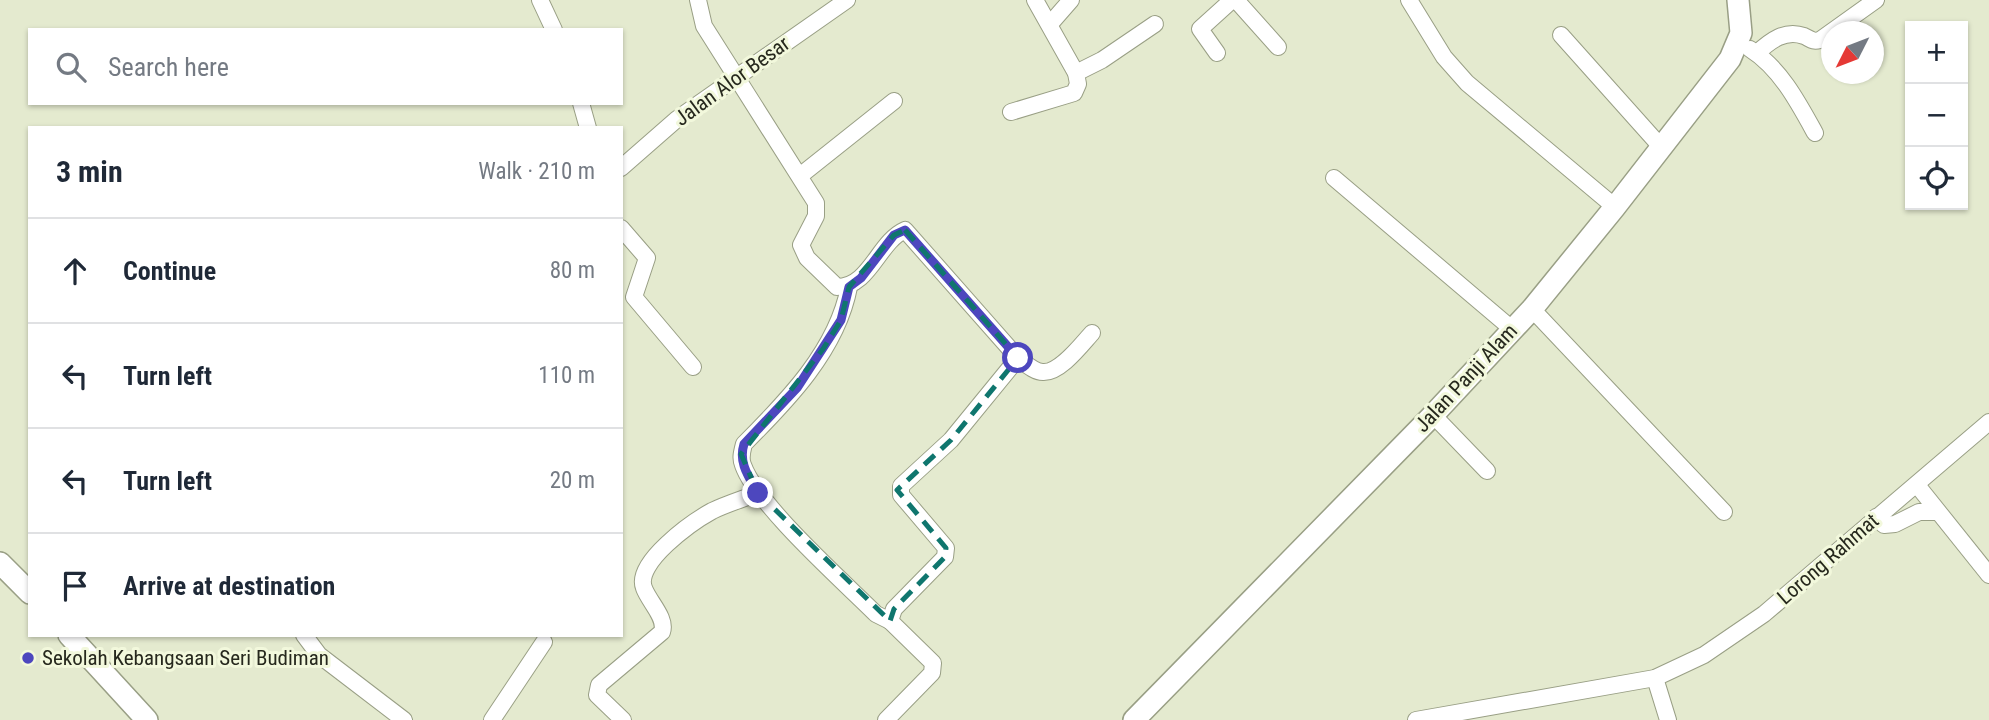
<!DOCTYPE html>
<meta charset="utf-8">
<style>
body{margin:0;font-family:"Roboto Condensed",sans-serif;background:#f2f2f3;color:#1f2937}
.controls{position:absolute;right:21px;top:21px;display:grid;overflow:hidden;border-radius:0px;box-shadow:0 2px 5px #0004}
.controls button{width:63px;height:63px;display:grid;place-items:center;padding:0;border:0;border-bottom:2px solid #e0e1e3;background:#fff;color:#1f2937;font:35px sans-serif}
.compass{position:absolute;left:1821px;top:21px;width:63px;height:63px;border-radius:50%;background:#fff;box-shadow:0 2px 5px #0004;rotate:228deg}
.stop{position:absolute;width:21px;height:21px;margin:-16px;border:5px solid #4d47be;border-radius:50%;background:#fff}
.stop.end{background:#4d47be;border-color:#fff;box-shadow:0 2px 7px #0008}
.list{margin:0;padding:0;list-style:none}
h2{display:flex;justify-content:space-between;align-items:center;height:91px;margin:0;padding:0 28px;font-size:30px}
h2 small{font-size:23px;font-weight:400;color:#747a83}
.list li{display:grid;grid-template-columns:46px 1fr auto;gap:21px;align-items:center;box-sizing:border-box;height:105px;padding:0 28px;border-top:2px solid #e0e1e3}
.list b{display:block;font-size:26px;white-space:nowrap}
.list em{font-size:23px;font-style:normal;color:#747a83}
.icon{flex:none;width:38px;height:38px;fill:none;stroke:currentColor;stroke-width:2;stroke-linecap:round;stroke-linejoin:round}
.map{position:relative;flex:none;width:1989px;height:720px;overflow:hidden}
.search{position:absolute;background:#fff;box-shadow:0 2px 5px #0004;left:28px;top:28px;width:595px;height:77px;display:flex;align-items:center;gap:18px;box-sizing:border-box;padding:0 24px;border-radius:0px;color:#747a83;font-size:26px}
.panel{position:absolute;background:#fff;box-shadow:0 2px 5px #0004;left:28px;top:126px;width:595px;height:511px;border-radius:0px}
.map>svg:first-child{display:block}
</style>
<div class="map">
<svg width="1989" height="720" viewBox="0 0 1989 720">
<rect width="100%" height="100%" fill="#e4eacf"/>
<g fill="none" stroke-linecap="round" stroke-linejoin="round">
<!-- street casing -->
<g stroke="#999f85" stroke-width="18">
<g id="street">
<path d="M540 0 554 30"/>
<path d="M698 0 704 26 816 203V216L801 245 807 258 837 287C870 287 878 242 905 230L1018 358 951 440 901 486V495L946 548 945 557 894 609 890 621 933 663 932 673 886 720"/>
<path d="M1236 0 1278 47"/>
<path d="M1409 0 1444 57 1467 83 1615 207"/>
<path d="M1050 24 1071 0"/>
<path d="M1561 35 1662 148"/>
<path d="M1750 49C1780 68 1798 102 1815 133"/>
<path d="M1217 53 1200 29 1232 0"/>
<path d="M1757 53C1770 41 1785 29 1804 36 1811 39 1812 42 1820 40L1876 0"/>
<path d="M1076 73 1102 60 1155 24"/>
<path d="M581 103 588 128"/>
<path d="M1011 112 1074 93 1078 84 1076 73 1035 0"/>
<path d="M621 168 677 119 847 0"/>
<path d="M801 175 894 101"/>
<path d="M1334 178 1512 329"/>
<path d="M621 228 647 258 634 297 693 367"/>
<path d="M849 287C837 350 787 401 744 444 742 452 740 458 743 465 757 505 843 581 876 614L890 621"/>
<path d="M1532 309 1724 512"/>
<path d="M1018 358C1025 363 1034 372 1043 372 1060 373 1081 345 1092 333"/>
<path d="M1433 415 1487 471"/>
<path d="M1917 485 1989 575"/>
<path d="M1876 517 1884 525 1895 524 1919 512H1938"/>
<path d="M304 635 319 655 404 720"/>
<path d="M1655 678 1668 720"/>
<path d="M492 720 544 642"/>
<path d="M623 720 597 695 599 685 662 632C667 618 649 602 644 588 634 563 692 522 712 511 726 504 743 499 758 493"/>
<path d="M1416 720 1655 678 1704 655 1764 614 1989 422"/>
</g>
</g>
<!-- secondary casing -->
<g stroke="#999f85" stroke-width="24">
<g id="secondary">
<path d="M0 563 30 593"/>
<path d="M69 635 147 720"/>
<path d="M1134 720 1433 415 1532 309 1615 207 1730 59 1741 33 1738 0"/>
</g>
</g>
<!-- street -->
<use href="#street" stroke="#fff" stroke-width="16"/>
<!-- secondary -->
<use href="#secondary" stroke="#fff" stroke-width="21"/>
</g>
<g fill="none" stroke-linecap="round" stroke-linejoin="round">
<!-- route -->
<path stroke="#4d47be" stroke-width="9" d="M758 493C749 477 738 463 744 444L797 388 841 320 849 287 861 278 894 235 905 230 1018 358"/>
</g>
<!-- marked area -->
<path fill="none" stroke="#0f766e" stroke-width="5" stroke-dasharray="14 9" stroke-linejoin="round" d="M905 230 1018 358 951 440 897 490 946 548 945 557 894 609 890 621 758 493 741 454 823 349 841 320 849 287 894 235Z"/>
<!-- markers -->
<circle fill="#4d47be" stroke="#f2f8dc" stroke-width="2.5" cx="28" cy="658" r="7"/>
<g text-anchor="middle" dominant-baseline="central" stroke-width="6" stroke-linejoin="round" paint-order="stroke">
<!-- street labels -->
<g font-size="21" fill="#26281d" stroke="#f2f8dc">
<text transform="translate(732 81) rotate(-36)">Jalan Alor Besar</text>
<text transform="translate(1466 378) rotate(-47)">Jalan Panji Alam</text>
<text transform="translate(1828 559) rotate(-41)">Lorong Rahmat</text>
</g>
<!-- poi labels -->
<g font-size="21" fill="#26281d" stroke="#f2f8dc" text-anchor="start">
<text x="42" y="658">Sekolah Kebangsaan Seri Budiman</text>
</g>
</g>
</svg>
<div class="controls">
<button>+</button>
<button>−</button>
<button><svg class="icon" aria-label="locate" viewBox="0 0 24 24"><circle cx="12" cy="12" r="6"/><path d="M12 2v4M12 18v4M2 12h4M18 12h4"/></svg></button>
</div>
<svg class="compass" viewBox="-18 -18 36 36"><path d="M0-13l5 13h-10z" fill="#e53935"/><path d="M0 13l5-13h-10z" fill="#747a83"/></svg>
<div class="stop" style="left:1018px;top:358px"></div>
<div class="stop end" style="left:758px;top:493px"></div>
<div class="search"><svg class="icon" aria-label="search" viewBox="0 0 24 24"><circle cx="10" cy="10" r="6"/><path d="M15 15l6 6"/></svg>Search here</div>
<section class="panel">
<h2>3 min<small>Walk · 210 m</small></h2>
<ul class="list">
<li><svg class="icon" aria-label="ahead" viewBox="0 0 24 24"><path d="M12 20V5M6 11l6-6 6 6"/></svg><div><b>Continue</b></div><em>80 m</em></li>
<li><svg class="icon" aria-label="left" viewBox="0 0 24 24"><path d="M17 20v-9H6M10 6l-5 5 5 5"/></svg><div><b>Turn left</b></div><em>110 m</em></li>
<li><svg class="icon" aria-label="left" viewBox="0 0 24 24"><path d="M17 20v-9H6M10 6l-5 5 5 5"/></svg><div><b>Turn left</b></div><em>20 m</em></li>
<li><svg class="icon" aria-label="arrive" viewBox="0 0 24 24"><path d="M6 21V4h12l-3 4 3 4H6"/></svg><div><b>Arrive at destination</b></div></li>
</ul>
</section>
</div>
